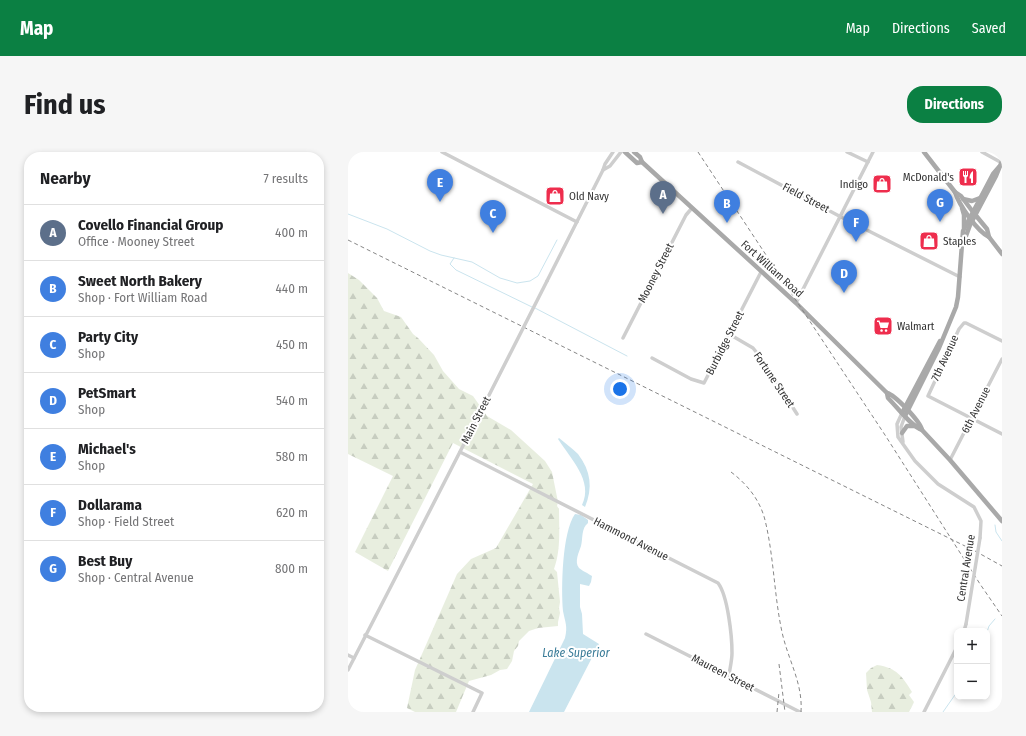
<!DOCTYPE html>
<meta charset="utf-8">
<style>
body{margin:0;font-family:"Fira Sans Condensed",sans-serif;background:#f6f6f6;color:#202124}
.controls{position:absolute;right:12px;bottom:12px;display:grid;overflow:hidden;border-radius:8px;box-shadow:0 2px 6px #0003}
.controls button{width:36px;height:36px;display:grid;place-items:center;padding:0;border:0;border-bottom:1px solid #e0e0e0;background:#fff;color:#202124;font:20px sans-serif}
.you{position:absolute;left:272px;top:237px;width:14px;height:14px;margin:-10px;border:3px solid #fff;border-radius:50%;background:#1a73e8;box-shadow:0 0 0 6px #1a73e833}
.badge{display:grid;place-items:center;width:26px;height:26px;border-radius:50%;background:#0b8043;color:#fff;font-size:13px;font-weight:700}
.pin{position:absolute;translate:-50% -33px;filter:drop-shadow(0 1px 2px #0008)}
.pin::after{content:'';position:absolute;top:21px;width:14px;height:12px;background:inherit;clip-path:polygon(0 0,100% 0,50% 100%)}
.list{margin:0;padding:0;list-style:none}
h2{display:flex;justify-content:space-between;align-items:center;height:52px;margin:0;padding:0 16px;font-size:17px}
h2 small{font-size:13px;font-weight:400;color:#757577}
.list li{display:grid;grid-template-columns:26px 1fr auto;gap:12px;align-items:center;box-sizing:border-box;height:56px;padding:0 16px;border-top:1px solid #e0e0e0}
.list b{display:block;font-size:15px;white-space:nowrap}
.list p{margin:0;font-size:13px;white-space:nowrap;color:#757577}
.list em{font-size:13px;font-style:normal;color:#757577}
.map{position:relative;flex:none;width:654px;height:560px;overflow:hidden;border-radius:16px}
header{display:flex;align-items:center;gap:24px;box-sizing:border-box;height:56px;padding:0 20px;background:#0b8043;color:#fff}
header strong{font-size:19px}
nav{display:flex;gap:22px;margin-inline-start:auto;font-size:14px}
.intro{display:flex;align-items:center;justify-content:space-between;box-sizing:border-box;height:96px;padding:0 24px}
h1{margin:0;font-size:28px}
.button{padding:10px 18px;border-radius:16px;background:#0b8043;color:#fff;font-size:14px;font-weight:700}
main{display:flex;gap:24px;padding:0 24px}
aside{flex:1;background:#fff;border-radius:16px;box-shadow:0 2px 6px #0003}
.map>svg:first-child{display:block}
</style>
<header>
<strong>Map</strong>
<nav><a>Map</a><a>Directions</a><a>Saved</a></nav>
</header>
<div class="intro"><h1>Find us</h1><a class="button">Directions</a></div>
<main>
<aside>
<h2>Nearby<small>7 results</small></h2>
<ul class="list">
<li><span class="badge" style="background:#5c6f8a">A</span><div><b>Covello Financial Group</b><p>Office · Mooney Street</p></div><em>400 m</em></li>
<li><span class="badge" style="background:#3f7fe0">B</span><div><b>Sweet North Bakery</b><p>Shop · Fort William Road</p></div><em>440 m</em></li>
<li><span class="badge" style="background:#3f7fe0">C</span><div><b>Party City</b><p>Shop</p></div><em>450 m</em></li>
<li><span class="badge" style="background:#3f7fe0">D</span><div><b>PetSmart</b><p>Shop</p></div><em>540 m</em></li>
<li><span class="badge" style="background:#3f7fe0">E</span><div><b>Michael's</b><p>Shop</p></div><em>580 m</em></li>
<li><span class="badge" style="background:#3f7fe0">F</span><div><b>Dollarama</b><p>Shop · Field Street</p></div><em>620 m</em></li>
<li><span class="badge" style="background:#3f7fe0">G</span><div><b>Best Buy</b><p>Shop · Central Avenue</p></div><em>800 m</em></li>
</ul>
</aside>
<div class="map">
<svg width="654" height="560" viewBox="0 0 654 560">
<defs>
<pattern id="forest-firs" width="22" height="20" patternUnits="userSpaceOnUse"><rect width="22" height="20" fill="#e8eedf"/><path d="M5 1l3.5 6h-7zM16 11l3.5 6h-7z" fill="#c7cdc0"/></pattern>
</defs>
<rect width="100%" height="100%" fill="#fff"/>
<!-- forest -->
<g fill="url(#forest-firs)">
<path d="M0 121 11 128 29 146 36 159 53 165 65 182 70 186 86 203 95 219 111 237 125 244 139 264 163 278 197 309 204 320 210 350 209 354 211 357C211 377 213 398 206 417L209 420 212 450 211 456 212 461 210 470V474L190 476 181 479 171 489 170 494 166 499 164 509 159 517 152 518 143 523 121 529 108 560H67L59 556 67 518 109 422 123 407 148 396 185 332 105 291 40 419 7 400 45 324 0 302Z"/>
<path d="M529 513C549 516 554 524 564 540L561 543 566 550 561 560H524L523 550 519 538 518 521 523 516Z"/>
</g>
<!-- water -->
<g fill="#cae4ee">
<path d="M211 286C217 291 224 296 230 302 243 319 245 336 237 355L234 353C246 329 222 306 210 287Z"/>
<path d="M227 362 233 363 240 368V371C233 376 235 387 233 394 231 400 226 410 231 416 233 418 241 422 244 424L243 430 241 434 232 432V455L234 462 235 482 251 492 216 560H181L217 486C220 474 217 470 215 459 213 437 214 380 227 362Z"/>
</g>
<g fill="none" stroke-linecap="round" stroke-linejoin="round">
<!-- stream -->
<g stroke="#cae4ee" stroke-width="1">
<path d="M0 62 39 77 82 99 93 103 124 110 152 126 169 131 182 129 190 124 209 88"/>
<path d="M106 106 102 112 108 118 184 155"/>
<path d="M187 156 279 204"/>
<path d="M647 373 648 380 654 389"/>
<path d="M639 480 641 474 647 467"/>
<path d="M595 560 609 540"/>
</g>
<!-- minor -->
<g stroke="#cecece" stroke-width="3.5">
<path d="M94 0 229 70"/>
<path d="M499 0 520 10"/>
<path d="M634 0 654 11"/>
<path d="M390 10 493 65 612 125"/>
<path d="M255 18 262 14 273 0"/>
<path d="M199 129 255 18 257 12 265 0"/>
<path d="M448 151 525 0"/>
<path d="M381 182 405 196 413 206 449 262"/>
<path d="M275 186 338 63 344 56"/>
<path d="M654 189 618 171H616L611 177 580 244 654 282"/>
<path d="M304 206 343 227 356 231 413 120"/>
<path d="M554 261 549 272 550 285 567 309 590 332 626 355 633 369 632 386"/>
<path d="M555 290 553 275 557 264"/>
<path d="M112 300 370 431C380 444 384 485 384 501 384 508 382 516 381 523"/>
<path d="M602 308 654 207"/>
<path d="M616 479 618 472"/>
<path d="M298 482 452 560"/>
<path d="M17 483 134 541 125 560"/>
<path d="M0 503 6 506"/>
<path d="M0 518 136 253"/>
<path d="M576 560 609 495"/>
</g>
<!-- major -->
<g stroke="#a9a9a9" stroke-width="4.5">
<path d="M277 0 289 11 294 10"/>
<path d="M286 0 292 5 294 10 448 151 539 241 540 246C549 255 563 274 574 278L602 308 654 369"/>
<path d="M576 0 607 40C611 53 629 79 641 85"/>
<path d="M607 40 613 44 625 60 639 77 641 85 654 102"/>
<path d="M615 47 624 49 632 46"/>
<path d="M614 56 616 63V76"/>
<path d="M615 92 622 73 648 24 654 9"/>
<path d="M539 241C547 243 572 269 574 278"/>
<path d="M554 261 592 189"/>
<path d="M557 264 591 196 608 155 610 145 615 79 645 22 651 15"/>
<path d="M554 281 559 274H568"/>
</g>
<!-- rail -->
<g stroke="#868686" stroke-width="1" stroke-dasharray="4 3" stroke-linecap="butt">
<path d="M350 0 537 283 632 432 654 464"/>
<path d="M0 88 627 399 654 414"/>
<path d="M383 320C399 332 412 348 417 368 426 405 426 443 434 480 440 508 455 531 453 560"/>
<path d="M431 512 437 560"/>
<path d="M429 560 431 540"/>
</g>
<!-- minor-bridge -->
<g stroke="#cecece" stroke-width="3.5">
<path d="M136 253 199 129"/>
<path d="M618 472 632 386"/>
</g>
</g>
<!-- icons -->
<defs>
<g id="restaurant-square" transform="scale(1)"><rect x="-9" y="-9" width="18" height="18" rx="4" fill="#ee2d4d" stroke="#fff"/><path d="M-5-6h1v4h1v-4h1v4h1v-4h1v5L-1.5 .5V6h-2V.5L-5-1ZM5-6V6H3V1.5H1.5Q1.5-4 5-6Z" fill="#fff"/></g>
<g id="shop-square" transform="scale(1)"><rect x="-9" y="-9" width="18" height="18" rx="4" fill="#ee2d4d" stroke="#fff"/><path d="M-5-2.5h2.3a2.7 3.5 0 0 1 5.4 0H5L5.5 6h-11ZM-1.5-2.5h3a1.5 2.3 0 0 0-3 0Z" fill="#fff"/></g>
<g id="supermarket-square" transform="scale(1)"><rect x="-9" y="-9" width="18" height="18" rx="4" fill="#ee2d4d" stroke="#fff"/><path d="M-6-5.5h2.5l.6 2H6L4.5 2H-2.5L-4.4-4H-6ZM-1.5 3.2a1.3 1.3 0 1 0 .1 0ZM3 3.2a1.3 1.3 0 1 0 .1 0Z" fill="#fff"/></g>
</defs>
<g fill-rule="evenodd">
<use href="#restaurant-square" x="620" y="25"/>
<use href="#shop-square" x="534" y="32"/>
<use href="#shop-square" x="207" y="44"/>
<use href="#shop-square" x="581" y="89"/>
<use href="#supermarket-square" x="535" y="174"/>
</g>
<g text-anchor="middle" dominant-baseline="central" stroke-width="4" stroke-linejoin="round" paint-order="stroke">
<!-- poi labels -->
<g font-size="11" fill="#313131" stroke="#fff" text-anchor="start">
<text x="606" y="25" text-anchor="end">McDonald's</text>
<text x="520" y="32" text-anchor="end">Indigo</text>
<text x="221" y="44">Old Navy</text>
<text x="595" y="89">Staples</text>
<text x="549" y="174">Walmart</text>
</g>
<!-- street labels -->
<g font-size="11" fill="#313131" stroke="#fff">
<text transform="translate(458 46) rotate(28)">Field Street</text>
<text transform="translate(424 117) rotate(42)">Fort William Road</text>
<text transform="translate(308 121) rotate(-63)">Mooney Street</text>
<text transform="translate(377 191) rotate(-63)">Burbidge Street</text>
<text transform="translate(597 206) rotate(-65)">7th Avenue</text>
<text transform="translate(426 228) rotate(56)">Fortune Street</text>
<text transform="translate(628 258) rotate(-63)">6th Avenue</text>
<text transform="translate(128 268) rotate(-63)">Main Street</text>
<text transform="translate(283 387) rotate(27)">Hammond Avenue</text>
<text transform="translate(618 416) rotate(-81)">Central Avenue</text>
<text transform="translate(375 521) rotate(27)">Maureen Street</text>
</g>
<!-- water labels -->
<g font-size="12" font-style="italic" fill="#3a7c98" stroke="#fff">
<text x="228" y="501">Lake Superior</text>
</g>
</g>
</svg>
<div class="controls">
<button>+</button>
<button>−</button>
</div>
<div class="you"></div>
<div class="pin badge" style="left:315px;top:62px;background:#5c6f8a">A</div>
<div class="pin badge" style="left:379px;top:71px;background:#3f7fe0">B</div>
<div class="pin badge" style="left:145px;top:81px;background:#3f7fe0">C</div>
<div class="pin badge" style="left:496px;top:141px;background:#3f7fe0">D</div>
<div class="pin badge" style="left:92px;top:50px;background:#3f7fe0">E</div>
<div class="pin badge" style="left:508px;top:90px;background:#3f7fe0">F</div>
<div class="pin badge" style="left:592px;top:70px;background:#3f7fe0">G</div>
</div>
</main>
